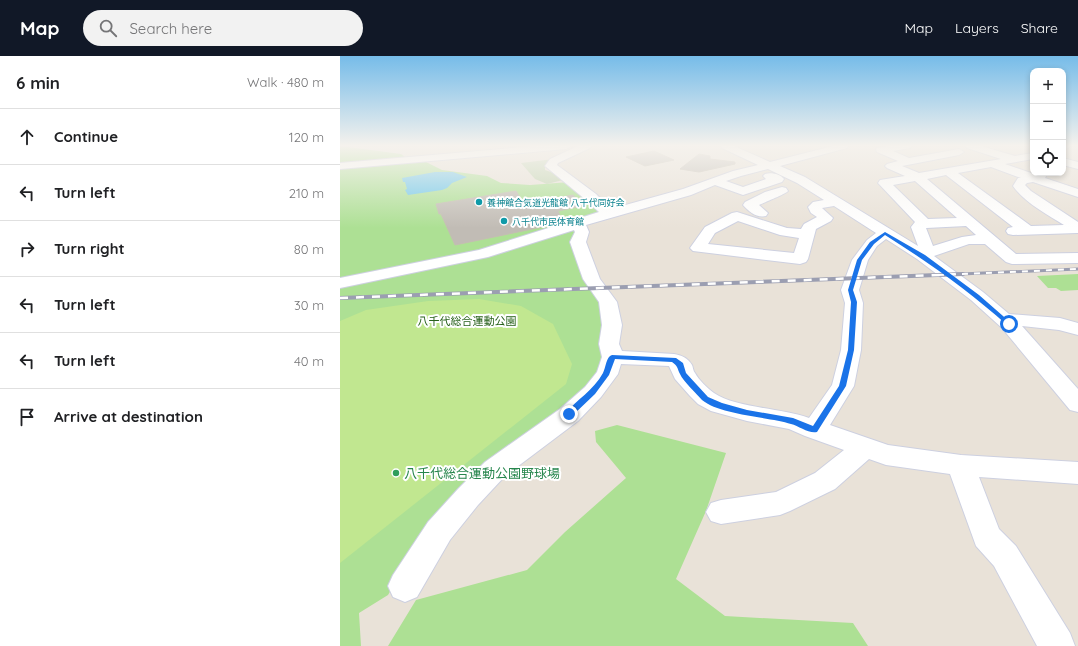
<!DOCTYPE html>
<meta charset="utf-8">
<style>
body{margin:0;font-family:Quicksand,"Noto Sans JP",sans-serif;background:#f2f2f2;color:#202124}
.controls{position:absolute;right:12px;top:12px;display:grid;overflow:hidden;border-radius:8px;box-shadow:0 2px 6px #0003}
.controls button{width:36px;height:36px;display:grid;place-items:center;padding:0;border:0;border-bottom:1px solid #e0e0e0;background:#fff;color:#202124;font:20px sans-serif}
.stop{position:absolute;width:12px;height:12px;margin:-9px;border:3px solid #1a73e8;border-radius:50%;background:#fff}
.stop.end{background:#1a73e8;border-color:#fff;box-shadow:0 1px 4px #0008}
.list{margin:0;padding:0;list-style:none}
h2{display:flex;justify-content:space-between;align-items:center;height:52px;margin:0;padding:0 16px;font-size:17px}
h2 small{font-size:13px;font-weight:400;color:#757577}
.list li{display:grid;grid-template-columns:26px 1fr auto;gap:12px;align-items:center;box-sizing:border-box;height:56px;padding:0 16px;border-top:1px solid #e0e0e0}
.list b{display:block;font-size:15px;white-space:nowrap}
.list em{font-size:13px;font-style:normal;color:#757577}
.icon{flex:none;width:22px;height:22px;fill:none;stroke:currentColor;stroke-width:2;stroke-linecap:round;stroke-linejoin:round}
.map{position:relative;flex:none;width:738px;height:590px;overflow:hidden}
header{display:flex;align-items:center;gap:24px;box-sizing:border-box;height:56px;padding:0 20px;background:#111827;color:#fff}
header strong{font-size:19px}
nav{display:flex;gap:22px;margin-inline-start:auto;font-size:14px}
.search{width:280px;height:36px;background:#f2f2f2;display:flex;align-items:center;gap:10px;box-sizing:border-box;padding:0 14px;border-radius:22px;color:#757577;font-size:15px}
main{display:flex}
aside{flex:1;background:#fff}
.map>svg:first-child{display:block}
</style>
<header>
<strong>Map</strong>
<div class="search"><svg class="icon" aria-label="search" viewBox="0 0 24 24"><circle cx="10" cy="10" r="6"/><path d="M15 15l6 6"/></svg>Search here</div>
<nav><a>Map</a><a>Layers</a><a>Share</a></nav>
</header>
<main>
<aside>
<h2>6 min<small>Walk · 480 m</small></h2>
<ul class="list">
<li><svg class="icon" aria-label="ahead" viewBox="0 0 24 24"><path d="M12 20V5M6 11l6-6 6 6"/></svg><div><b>Continue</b></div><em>120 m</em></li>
<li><svg class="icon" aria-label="left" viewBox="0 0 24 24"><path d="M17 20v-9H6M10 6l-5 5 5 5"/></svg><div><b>Turn left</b></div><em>210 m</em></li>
<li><svg class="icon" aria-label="right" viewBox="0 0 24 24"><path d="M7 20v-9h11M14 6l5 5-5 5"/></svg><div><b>Turn right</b></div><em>80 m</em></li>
<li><svg class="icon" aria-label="left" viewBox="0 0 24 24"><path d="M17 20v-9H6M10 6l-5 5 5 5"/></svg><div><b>Turn left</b></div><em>30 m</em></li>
<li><svg class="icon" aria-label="left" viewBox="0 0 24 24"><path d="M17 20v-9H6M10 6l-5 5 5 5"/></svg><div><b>Turn left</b></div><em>40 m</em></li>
<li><svg class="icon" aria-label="arrive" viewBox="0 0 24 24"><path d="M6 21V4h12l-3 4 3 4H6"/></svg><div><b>Arrive at destination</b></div></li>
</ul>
</aside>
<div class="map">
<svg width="738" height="590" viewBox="0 0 738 590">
<rect width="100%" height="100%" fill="#e9e2d8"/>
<!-- green -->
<g fill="#ade094">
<path d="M0 90 61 98 65 101 56 102 86 106 102 114 147 120 161 127 190 129 230 126 261 156 227 167 235 173 261 247 266 303 260 318 79 486 48 539 19 557 21 590H0Z"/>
<path d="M738 218V234L721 235 716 232H708L697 220Z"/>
<path d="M277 369 386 397 366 455 336 523 385 560 513 567 528 590H48L76 544 187 514 225 476 286 422 256 386 255 375Z"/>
</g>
<!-- cemetery -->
<path fill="#c0d3af" d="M214 103C209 105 204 108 205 114L214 117 223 124 207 128 195 123 181 107Z"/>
<!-- pitch -->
<path fill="#c1e790" d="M139 243 181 250 213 268 232 308 226 328 0 507V265L26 254 88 245Z"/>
<!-- water -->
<path fill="#6bc7eb" d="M95 116H113L127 121 112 127 107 132 102 134 68 139 65 134 67 133 65 126H63L62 122Z"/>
<!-- building -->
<g fill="#c1bcb5" stroke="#c4beb2">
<path d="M314 95 334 104 305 110 286 101Z"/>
<path d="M359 98 370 100V103L395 106V108L359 116 340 113Z"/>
<path d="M176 135 184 148 233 139 242 150 218 155 223 166 212 169 115 189 101 158H99L96 148Z"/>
</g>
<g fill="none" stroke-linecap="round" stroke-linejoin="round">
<!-- minor casing -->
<g stroke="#cdd0e0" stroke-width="2">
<g id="minor">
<path d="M195 90H231L226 93 0 113V107Z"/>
<path d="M238 90H251L250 92 218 107 217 109 256 138 271 153 343 133 393 115 418 109 382 92 381 90H394L430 106 493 90H508L507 92 440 110 465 121 578 190 571 171 575 166 538 127 540 124 565 120 547 112 545 110 547 108 558 105 537 96 536 94 537 92 549 90H571L570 92 553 95 569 102 619 93 624 96 619 99 562 110 579 117 661 103 627 92 626 90H641L675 100 693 97V103L665 108 694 118H704L706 120 705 122 738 133V141L693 126 687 127 685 129 691 135 738 166V177L673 179 668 178 666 175 668 172 673 171 606 119 587 123 676 198 738 197V207L672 208 666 206 645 188H629L594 200 643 236 669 258 720 262 738 267V279L719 274 682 270 738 333V356L730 354 662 272 631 244 577 203 546 183 537 190 528 204 519 234 523 247 521 294 514 330 490 369 548 389 621 399 738 406V428L639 421 659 473 676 490 730 577 735 590H697L654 510 636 490 610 418 546 409 529 403 495 433 450 455 440 459 381 468 371 465 366 456 371 447 381 444 436 436 475 417 504 394 465 380 449 373 407 365 371 355 358 348 350 340 335 323 329 310 281 308 278 318 261 341 238 365 165 420 138 449 110 484 77 541 65 546 53 541 48 530 53 519 88 466 118 433 145 406 220 353 245 331 257 316 262 301 259 288 262 269 259 246 243 223 230 186 235 176 234 174 148 201 0 232V222L139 194 259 156 246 144 205 110 210 103ZM651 111 681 122H678L673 130C685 147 707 158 724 169L691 170 618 117ZM428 113 457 127 484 144 473 146 468 151 471 157 477 161 464 168 461 173 447 172 397 156 392 157 365 171 350 192 353 195 460 208 466 206 468 203 476 173 491 165 493 162 482 152 494 150 536 177 527 184 512 204 501 234 505 247 501 294 492 329 469 362C443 352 395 352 374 337 367 332 359 324 355 317 353 315 353 311 352 309 348 302 341 299 334 298L282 295 279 288 282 269 277 246 260 223 246 186 249 176 246 169 351 139 375 129 403 139 442 126 444 123C440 118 431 116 425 118L423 120 426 123 403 131 386 125 401 120ZM575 125 617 162 588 163 553 129ZM398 165 440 179 459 182 454 197 368 188 375 177ZM626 170 636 179 622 181 593 190 586 172Z"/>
<path d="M723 90H729L728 92 723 93Z"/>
<path d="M723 102 738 106V113L723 109Z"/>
<path d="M442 131 446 132 448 135C446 138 425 146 419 149L428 157 426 160C417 162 409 156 403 149L405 146 425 136Z"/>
</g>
</g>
<!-- minor -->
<use href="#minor" fill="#fff" fill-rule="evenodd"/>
<!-- rail-far1 casing -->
<g stroke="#9b9eb1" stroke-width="3">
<path id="rail-far1" d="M598 219 738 213"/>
</g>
<!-- rail casing -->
<g stroke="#9b9eb1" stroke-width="4">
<path id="rail" d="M0 242 623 218"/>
</g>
<!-- rail-far1 -->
<use href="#rail-far1" stroke="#fff" stroke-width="2" stroke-dasharray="6" stroke-linecap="butt"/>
<!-- rail -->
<use href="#rail" stroke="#fff" stroke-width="2.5" stroke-dasharray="8" stroke-linecap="butt"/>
</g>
<!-- sky -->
<linearGradient id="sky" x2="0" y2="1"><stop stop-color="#76bce9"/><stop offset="0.52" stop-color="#f5f2ed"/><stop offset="1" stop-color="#f5f2ed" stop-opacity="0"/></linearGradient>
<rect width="738" height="172" fill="url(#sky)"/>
<!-- route -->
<path fill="#1a73e8" d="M545 176 585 199 639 239 671 267V269H667C629 235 588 206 545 179L534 188 522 204 513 234 517 246 514 294 506 330 477 376C469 378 459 370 451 368 429 361 380 359 362 344 357 338 343 325 340 318 337 312 338 310 332 306L275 303 269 319 255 338 232 360H226L225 358C236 344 254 334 263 317 266 311 266 301 272 299L336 302 343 307 346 317 368 341 382 347 407 354 453 362 473 370 499 330 508 294 511 246 508 234 517 204 530 186Z"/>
<!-- markers -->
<g fill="#0f9aa8" stroke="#fff" stroke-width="1.5">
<circle cx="139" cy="146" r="4"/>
<circle cx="164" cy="165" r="4"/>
</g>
<circle fill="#2e9e5b" stroke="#fff" stroke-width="1.5" cx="56" cy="417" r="4"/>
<g text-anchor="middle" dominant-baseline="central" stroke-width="4" stroke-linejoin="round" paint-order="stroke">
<!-- far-culture labels -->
<g font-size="9" fill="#0d838f" stroke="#fff" text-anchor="start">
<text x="147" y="146">養神館合気道光龍館 八千代同好会</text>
<text x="172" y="165">八千代市民体育館</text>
</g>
<!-- park labels -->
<g font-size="11" fill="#27601a" stroke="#fff">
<text x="127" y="265">八千代総合運動公園</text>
</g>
<!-- near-leisure labels -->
<g font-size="13" fill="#27864d" stroke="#fff" text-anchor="start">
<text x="64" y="417">八千代総合運動公園野球場</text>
</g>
</g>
</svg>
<div class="controls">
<button>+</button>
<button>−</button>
<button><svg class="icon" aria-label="locate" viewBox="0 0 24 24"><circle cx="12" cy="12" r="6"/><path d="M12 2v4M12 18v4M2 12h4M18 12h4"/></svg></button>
</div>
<div class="stop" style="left:669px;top:268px"></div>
<div class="stop end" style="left:229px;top:358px"></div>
</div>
</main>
